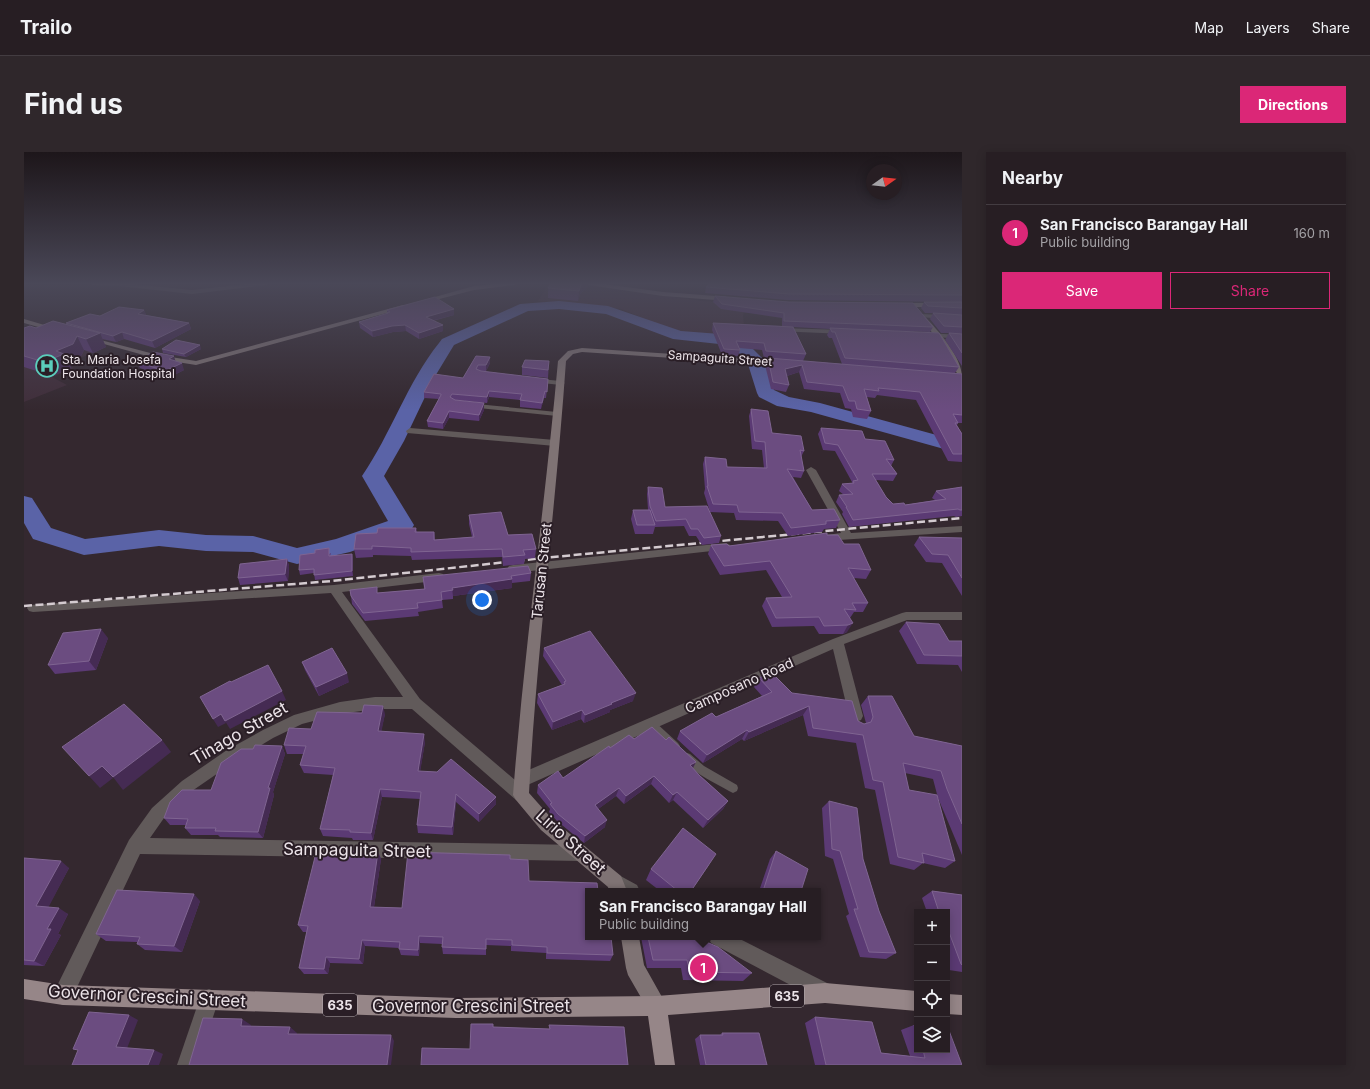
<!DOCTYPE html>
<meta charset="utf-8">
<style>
body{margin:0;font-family:Inter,sans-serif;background:#2f272b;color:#f1f3f6}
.controls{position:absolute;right:12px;bottom:12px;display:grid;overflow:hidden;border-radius:0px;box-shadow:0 2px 10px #0003}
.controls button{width:36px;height:36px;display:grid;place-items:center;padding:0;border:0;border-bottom:1px solid #433c41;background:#271e23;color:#f1f3f6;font:20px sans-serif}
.compass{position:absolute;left:842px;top:12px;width:36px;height:36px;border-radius:50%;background:#271e23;box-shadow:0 2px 10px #0003;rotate:75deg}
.you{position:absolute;left:458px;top:448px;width:14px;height:14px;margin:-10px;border:3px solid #fff;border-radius:50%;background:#1a73e8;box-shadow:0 0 0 6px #1a73e833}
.badge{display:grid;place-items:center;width:26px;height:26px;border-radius:50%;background:#db2777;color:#fff;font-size:13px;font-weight:700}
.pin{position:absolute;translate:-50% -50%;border:2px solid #fff;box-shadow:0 1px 4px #0006}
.popup{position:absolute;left:561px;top:736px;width:236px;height:52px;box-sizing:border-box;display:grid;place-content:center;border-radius:0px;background:#271e23;filter:drop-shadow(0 1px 3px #0005);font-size:13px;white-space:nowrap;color:#a4a2a6}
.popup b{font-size:15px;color:#f1f3f6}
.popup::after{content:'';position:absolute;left:50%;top:100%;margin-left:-8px;border:8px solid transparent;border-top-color:#271e23}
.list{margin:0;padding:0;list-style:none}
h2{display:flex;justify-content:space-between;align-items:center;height:52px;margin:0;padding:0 16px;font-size:17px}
h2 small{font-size:13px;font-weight:400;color:#a4a2a6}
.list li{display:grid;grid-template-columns:26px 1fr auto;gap:12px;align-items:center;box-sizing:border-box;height:56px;padding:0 16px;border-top:1px solid #433c41}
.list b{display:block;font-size:15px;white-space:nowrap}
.list p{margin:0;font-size:13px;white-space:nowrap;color:#a4a2a6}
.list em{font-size:13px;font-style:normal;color:#a4a2a6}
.actions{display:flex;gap:8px;padding:12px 16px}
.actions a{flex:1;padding:9px 0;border:1px solid #db2777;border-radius:0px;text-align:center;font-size:14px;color:#db2777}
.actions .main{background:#db2777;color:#fff}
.icon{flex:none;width:22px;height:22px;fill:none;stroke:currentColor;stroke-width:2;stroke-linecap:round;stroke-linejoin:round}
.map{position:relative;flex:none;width:938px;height:913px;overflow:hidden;border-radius:0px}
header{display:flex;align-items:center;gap:24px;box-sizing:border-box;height:56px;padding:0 20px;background:#271e23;border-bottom:1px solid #433c41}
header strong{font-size:19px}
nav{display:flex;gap:22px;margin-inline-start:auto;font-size:14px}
.intro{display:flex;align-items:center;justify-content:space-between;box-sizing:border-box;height:96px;padding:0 24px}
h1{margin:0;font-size:28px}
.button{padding:10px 18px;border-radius:0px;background:#db2777;color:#fff;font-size:14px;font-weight:700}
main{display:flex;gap:24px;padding:0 24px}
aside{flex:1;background:#271e23;border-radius:0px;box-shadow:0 2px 10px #0003}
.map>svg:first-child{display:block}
</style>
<header>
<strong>Trailo</strong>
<nav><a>Map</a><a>Layers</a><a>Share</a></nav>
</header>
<div class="intro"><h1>Find us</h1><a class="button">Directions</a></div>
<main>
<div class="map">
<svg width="938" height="913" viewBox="0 0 938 913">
<rect width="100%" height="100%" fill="#34282f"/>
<!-- built -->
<g fill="#402e3a">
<path d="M525 131H550L678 149 721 152 719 164 721 184H679L653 180 597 157 514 149Z"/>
<path d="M20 179 78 197 42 212 50 216 28 225 43 233 0 250V188Z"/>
</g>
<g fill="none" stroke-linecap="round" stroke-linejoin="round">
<!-- river -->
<path fill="#5a63a7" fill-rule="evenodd" d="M535 149 584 154 657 179 696 182 721 189 739 207 750 238 765 245 796 251 938 290V302L787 260 753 254 735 245 733 241 723 209 709 195 695 192 649 187 582 162 535 157 504 159 430 193 410 226 380 289 360 324 390 373 387 378 326 400 273 412 229 400 182 399 135 394 60 403 9 387 0 371V344L8 346 27 376 61 387 135 378 182 383 229 384 273 396 312 387 364 369 338 324C367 282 383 231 415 191L418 187 496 152Z"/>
<!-- lane -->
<g fill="#615a5a" fill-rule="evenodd">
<path d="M627 568 630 569 654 591 656 594 654 597 651 598 648 597 624 575 622 572 624 569Z"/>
<path d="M663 601 666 602 680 614 713 633 714 636 713 639 709 641 705 639C692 631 665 620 658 605L660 602Z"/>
</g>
<!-- street -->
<g fill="#615a5a" fill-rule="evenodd">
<path d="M65 131H98L168 138 231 131H245L242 133 168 142 95 134 68 133Z"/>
<path d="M897 162 938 164V168L895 165 894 164Z"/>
<path d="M755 176 821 178 824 180 821 182 753 179 752 178Z"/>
<path d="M901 181 938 183V187L899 184V182Z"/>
<path d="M505 226 537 229 541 231 537 233 508 230H505Z"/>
<path d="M442 251 533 260 537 262 533 264 445 255H442Z"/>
<path d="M386 276 531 288 535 291 531 294 383 281 382 279Z"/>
<path d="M787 315 792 318 827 381 938 374V380L799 389 795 388 794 386 795 384 817 381 782 318Z"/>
<path d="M702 391 706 393 707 395 706 397 489 421 485 420 483 417 485 414 489 413Z"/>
<path d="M415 421 419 422 421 425 419 428 318 440 396 547 491 628 493 623 809 487 878 461 882 460H938V468H883L820 492 839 564 837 568 832 570 827 568 825 564 809 497 499 635 505 643 502 648 497 650 492 648 388 557H351L316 562 278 572 249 586 213 608 168 639 140 666 126 686 556 693 562 695 564 701 562 707 556 709 116 702 46 850 39 853 32 850 29 843 32 836 105 688 128 656 158 629 203 598 239 578 270 563 316 550 351 545H379L307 441 9 460 5 459 3 456 5 453 310 433Z"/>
<path d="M591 721 613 733 616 739C603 739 588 743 582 730L585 724Z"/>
<path d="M684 785H712L807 833 810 840 807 847 800 850 793 847 687 791Z"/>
<path d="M185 837 192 840 195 847 173 913H153L178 840Z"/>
</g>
<!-- secondary -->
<g fill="#7f7374" fill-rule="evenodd">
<path d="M480 131H494L491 133 450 138 396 152 393 150 450 134Z"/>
<path d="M561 131H573L639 140 705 145 708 147 705 149 639 144 564 133Z"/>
<path d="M938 151V155H876L873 153 876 151Z"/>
<path d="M379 153 382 155 381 156 172 213 134 207 62 187 65 185 134 203 172 209Z"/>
<path d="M896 164H900C914 178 938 205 938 225L934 223 911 184 896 166Z"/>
<path d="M0 167 34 177 35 178 32 180 0 171Z"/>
<path d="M558 196 757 209 761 211 757 213 558 200 549 202 542 209C532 353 513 496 505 641L529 668 597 724 603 739H585L584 735 517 678 492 648 489 643C500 498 521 354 534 209L544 199Z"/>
<path d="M597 785H615L620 813 643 854 640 861 633 864 626 861 604 823 602 816Z"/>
</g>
<!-- primary -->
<g fill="#968688" fill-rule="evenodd">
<path d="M0 827 39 833 432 846 633 844 801 831 893 839V859L801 851 644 863 651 913H631L624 864 432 866 39 853 0 847Z"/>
<path d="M923 842 938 843V863L923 862Z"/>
</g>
<!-- rail -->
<path stroke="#d4cbd0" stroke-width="2.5" stroke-dasharray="8 3.5" stroke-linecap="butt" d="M0 454 308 429 519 406 938 366"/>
</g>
<!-- wall -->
<g fill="#5b3a74" fill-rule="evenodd">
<path d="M527 131H564V134L556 142 554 149 524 146V136Z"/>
<path d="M938 131V150L763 148 681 141 682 135Z"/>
<path d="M691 144 909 175 906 180 811 177 935 215 931 221 938 222V271H934L933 273 938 282V310L924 309 892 248 853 243 851 246 843 245 847 259 843 267 829 265 827 257 821 256 816 241 780 237 775 220 763 224 765 233 762 240 747 237 741 213 744 206H740L738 198 715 196 716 198 714 204 698 203 688 178 689 171 758 174V166L697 157 689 150ZM769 175 806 177 803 183 805 186H808L818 212 779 209 782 202Z"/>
<path d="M900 150H938V214L921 188 925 181H917L906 167 909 161H901L897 156Z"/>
<path d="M430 157V163L409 169 419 179 395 187 382 179 369 180 349 185 336 176 335 170 363 162V158Z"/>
<path d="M120 158 122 163 165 171 167 177 131 196 100 187 92 190 78 187 82 195 69 201 60 198 56 206 45 211 47 216 28 224 0 215V176L43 173 42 171 76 164Z"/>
<path d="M138 197H177L162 205 139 201Z"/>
<path d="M452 204 466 205V211L462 219H457L524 227 522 246H520L517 257 496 255V248L465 245 463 251 431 248 460 258 455 269 425 266 419 277 404 275 403 269 415 247 400 246V240L439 226Z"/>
<path d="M525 209 524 226 498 223V215Z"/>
<path d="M113 210H152L160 218 144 226 116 216Z"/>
<path d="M727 257 748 281 780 299 777 305 780 319 777 326 769 325 788 358 816 368 812 376 800 377 798 380 764 384 754 369 712 368 710 361 686 360 680 341 681 337 679 312 681 305 703 315 740 316 738 298 728 297 725 264Z"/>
<path d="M797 276 841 287 870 308 867 314 873 322 869 329 852 328 862 345 869 352 881 353 911 348 908 346 912 339 938 335V364L932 365 930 364 825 375 818 362 819 360 812 350 815 343H820L815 339 818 332 828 331V330L811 299 799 298 794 282Z"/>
<path d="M624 335 641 355 697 384 695 391 678 393 672 384H665L660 374 631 375 629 382H611L607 367 609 358H624L623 342Z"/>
<path d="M445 363 512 397 511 406 501 407 500 412 479 414 478 405 388 408 387 404 349 403V405L332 406 330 397 353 381 392 376 393 380H410L411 388 448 385 445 372Z"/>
<path d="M803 383 820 392 847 418 842 427 830 426 844 451 839 460H830L826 466 823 480 819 482H795L790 474 748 475 738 454 742 446 758 445 742 418 696 423 684 402 687 393 705 394Z"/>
<path d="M895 385 938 386V444L918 411 902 410 890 393Z"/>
<path d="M307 401 306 404 329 406V424L291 428 290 421 276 423 275 418Z"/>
<path d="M263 407 265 414 264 429 216 433 214 426Z"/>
<path d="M507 421 506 429 488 431V436L429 444V447L418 448 419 456 394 460 395 464 341 469 328 452 327 444 400 437 399 425Z"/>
<path d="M882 470 925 489H938V520L934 513 893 512 875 479Z"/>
<path d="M84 486 72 518 31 522 24 513Z"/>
<path d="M520 496 609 549 586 558V560L560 571 557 567 528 578 513 551 514 542 538 533 519 504Z"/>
<path d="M278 510 325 530 295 544 281 518Z"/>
<path d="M735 526 768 541 840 572 842 571 837 553 844 544 890 584 938 594V703L914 646 909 627 881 621 885 638 931 709 921 716 899 711 890 718 866 712 851 638 841 636 832 591 784 584 779 563 720 589 718 587 679 611 653 587 656 579 692 565 738 544 730 535Z"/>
<path d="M361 562 357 579 401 590 396 619 472 652 455 670 432 650 429 683 394 681 393 673 396 647 358 645 349 688H329L328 686 299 684 296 677 309 623 280 621 276 613 279 602H263L260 593Z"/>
<path d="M610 587 669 616 675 623 704 649 699 657 679 676 649 648 645 651 627 632 600 652 592 644 574 657 581 675 560 691 533 669 525 660 526 657 513 641 514 633 539 626 586 596Z"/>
<path d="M258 594 261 602 249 640 250 643 239 686 196 685 194 683H167L161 676 162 673H146L140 666 187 638 229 597Z"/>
<path d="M805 649 839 707 855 759 872 801 862 807 836 805 822 764 825 762 809 707 801 704 798 656Z"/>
<path d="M752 699 777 739H735L746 707Z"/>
<path d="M354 700 357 707 350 755 378 756 486 707 505 729 564 739 589 803 586 809 522 807V801L487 799V794L462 793V803L419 802 418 795V792L396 791 395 804 377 803 375 797V796L341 794 339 812 306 811 304 822H280L275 816 283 780H279L274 773 322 702Z"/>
<path d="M0 706 45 716 24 755 44 762 34 782 37 783 20 814 0 813Z"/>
<path d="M685 713 667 739H636L622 728 627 717Z"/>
<path d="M908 739 938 743V820L925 818 923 812V760H903L898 746Z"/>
<path d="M176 749 158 800 121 798 113 792V790L82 789 72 782Z"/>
<path d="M617 785H671L728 821 719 829 659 828 657 816H623Z"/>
<path d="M791 865 857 901 886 904 877 878 890 873H893V898H923L938 913H791L781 871Z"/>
<path d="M698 881 743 913H676L671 887 676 883H696Z"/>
</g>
<!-- shaded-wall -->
<g fill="#452b53">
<path d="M559 131H564V134L556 142 554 149 555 139 557 132Z"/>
<path d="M430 157V163L402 170V165Z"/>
<path d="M120 158 123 165 114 162Z"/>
<path d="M165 171 167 177 131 196 128 189Z"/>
<path d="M381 173 382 179 369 180 349 185 348 179 368 174Z"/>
<path d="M419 173V179L395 187V181Z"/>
<path d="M98 180 100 187 92 190 89 184Z"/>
<path d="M76 181 82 195 69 201 62 187Z"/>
<path d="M53 184 60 198 56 206 45 211 47 216 28 224 20 210 32 199Z"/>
<path d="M176 193 177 197 162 205 160 202Z"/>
<path d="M150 204 152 211 145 207Z"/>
<path d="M466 205V211L462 219V213Z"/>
<path d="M158 211 160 218 144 226 141 219Z"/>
<path d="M778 213 775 220 759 225 761 217Z"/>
<path d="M465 239V245L463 251V245Z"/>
<path d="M521 239 520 246 517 257 518 251Z"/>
<path d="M460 251V258L455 269V263Z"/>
<path d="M425 259V266L419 277V271Z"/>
<path d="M328 402 329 406V424L328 419Z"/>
<path d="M263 407 265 414 264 429 261 422Z"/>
<path d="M488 427V436L429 444 428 436Z"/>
<path d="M829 471 823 480 819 482 824 473Z"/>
<path d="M77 477 84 486 72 518 65 509Z"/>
<path d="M323 521 325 530 295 544 292 535Z"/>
<path d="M258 539 262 548 206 577 201 569Z"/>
<path d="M612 541 609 549 586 558V560L560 571 561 563 587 551Z"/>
<path d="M359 554 361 562 356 587 354 579Z"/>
<path d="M785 554 779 563 720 589 725 580Z"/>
<path d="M558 558 557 567 528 578 529 570Z"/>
<path d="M197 562 202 571 194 575 189 567Z"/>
<path d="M723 578 718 587 679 611 683 603Z"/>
<path d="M400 582 401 590 395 627 394 619Z"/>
<path d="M138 588 147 600 99 638 89 625Z"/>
<path d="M258 594 261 602 249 640 250 643 239 686 234 680 244 636Z"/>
<path d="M672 610 668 618 666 613Z"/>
<path d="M78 614 89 626 76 636 65 624Z"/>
<path d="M630 624 627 632 600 652 602 644Z"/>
<path d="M595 636 592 644 569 661 571 653Z"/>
<path d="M356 637 358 645 349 688 347 681Z"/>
<path d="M653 640 649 648 645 651 649 643Z"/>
<path d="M432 642V650L429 683 428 675Z"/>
<path d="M472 645V652L455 670V662Z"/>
<path d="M704 649 699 657 679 676 684 668Z"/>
<path d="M583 668 581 675 560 691 561 684Z"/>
<path d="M354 700 357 707 349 761 346 755Z"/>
<path d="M37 709 45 716 22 760 12 754Z"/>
<path d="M170 742 176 749 158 800 150 794Z"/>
<path d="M35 756 44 762 34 782 37 783 20 814 10 809 23 777Z"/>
<path d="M395 784 396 791 395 804 394 798Z"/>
<path d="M338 788 341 794 339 812 335 807Z"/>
<path d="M302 805 306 811 304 822 300 817Z"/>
<path d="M105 863 114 868 102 899 92 895Z"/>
<path d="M218 867 227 873 225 880 217 874Z"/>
<path d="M266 875 273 881 271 887 264 882Z"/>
<path d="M367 883 370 889 367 913H363Z"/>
<path d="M130 898 139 902 135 913H124Z"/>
</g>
<!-- building -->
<g fill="#6b4c80" stroke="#7f6491">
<path d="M527 131H559L557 132 555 139 524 136Z"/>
<path d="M686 131H938V143L765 142 682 135Z"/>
<path d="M691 144 765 150 889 151 909 175 760 169V161L698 152Z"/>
<path d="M411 145 430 157 402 165 419 173 395 181 381 173 368 174 348 179 335 170 364 161H363L366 160 363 158Z"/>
<path d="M900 150H938V156L904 154Z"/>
<path d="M95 155 120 158 114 162 165 171 128 189 98 180 89 184 42 171 66 162 76 164Z"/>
<path d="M909 161 938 163V175L920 174Z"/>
<path d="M29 169 76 181 62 187 53 184 49 192 32 199 40 202 20 210 0 204V176L6 174 12 176Z"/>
<path d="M689 171 769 175 782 202 742 199 740 191 712 189 716 198 700 197Z"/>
<path d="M806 176 915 181 935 215 821 206 811 180H808Z"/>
<path d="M925 181 938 182V201Z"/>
<path d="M152 188 176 193 160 202 138 197Z"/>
<path d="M129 200 150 204 145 207 158 211 141 219 113 210Z"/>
<path d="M452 204 466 205 462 213H454L452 217 457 219 524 227 523 240 521 239 518 251 496 248 498 242 465 239 463 245 428 242 426 245 431 248 460 251 455 263 425 259 419 271 403 269 417 243V242L400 240 410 222 439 226Z"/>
<path d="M744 206 938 222V263L929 262 934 271H931L938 282V302H929L896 240 854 236 855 239 840 237 847 259 833 257 831 249H825L819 234 783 230 778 213 761 217 765 233 749 230Z"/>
<path d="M501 208 525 209 524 218 498 215Z"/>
<path d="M727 257 744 259 748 281 777 284 780 299 776 298 780 319 763 317 788 358 810 357 816 368 802 369V372L767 376 758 361 715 360 713 353 689 352 683 334H684L681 305 702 307 703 315 743 316 741 290 731 289Z"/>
<path d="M797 276 838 279 841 287 861 289 870 308 862 307 873 322H848L862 345 869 352 880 351 881 353 922 347 912 339 938 335V358H936L934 357 829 368 822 355H823L815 343 829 342 818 332 830 331 829 329 834 328 814 293 801 291Z"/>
<path d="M624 335 638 336 641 355 683 354 697 384 680 386 674 377H667L662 367 632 369 626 354Z"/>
<path d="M609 358H626L631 373H613Z"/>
<path d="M477 360 484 383 508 382 512 397 499 398 501 403 479 405 478 397 387 400V396L348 394V397H330L332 382 353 381 354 376H392L391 380H410V388L450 385 445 363Z"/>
<path d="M803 381V383H814L820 392H835L847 418 824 416 844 451H828L832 458 820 457 829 471 824 473 800 474 795 465 752 466 742 446 768 445 746 409 700 414 687 393 703 392 705 394Z"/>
<path d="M895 385 938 386V426L924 403 908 402Z"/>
<path d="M305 396V404L328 402V419L290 423V417L275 418 276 403 291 401V398Z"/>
<path d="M263 407 261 422 214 426 216 412Z"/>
<path d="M504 414 507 421 487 424 488 427 428 436 429 438 417 440 418 448 393 451 394 456 339 461 327 444 326 438 353 435V441L401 437 399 425Z"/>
<path d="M882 470 915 472 925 489H938V504L900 503Z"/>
<path d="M77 477 65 509 24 513 39 481Z"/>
<path d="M566 479 612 541 587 551 588 552 561 563 558 558 529 570 514 542 541 532 540 530 542 529 520 496Z"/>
<path d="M308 496 323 521 292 535 278 510Z"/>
<path d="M244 513 258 539 201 569 197 562 189 567 176 545 206 529 207 530Z"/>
<path d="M747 520 768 541 828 549 834 569 840 572 847 570 849 565 844 544H868L890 584 938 594V672L923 637 917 619 879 611 885 638 913 643 931 709 898 701 900 711 874 705 859 630 849 628 839 583 789 576 785 554 725 580 723 578 683 603 656 579 688 561 692 565 748 540 735 526Z"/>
<path d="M100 552 138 588 89 625 78 614 65 624 38 595Z"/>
<path d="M340 553 359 554 354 579 400 582 394 619 413 620 427 607 472 645 455 662 432 642 428 675 393 673 397 640 356 637 347 681 326 680V678L296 677 311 616 276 613 282 594 260 593 265 576 287 577 293 560 338 561Z"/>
<path d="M628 575 642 588 645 585 672 610 666 613 675 623 704 649 684 668 653 640 649 643 630 624 602 644 595 636 571 653 583 668 561 684 534 662 526 652 528 651 514 633 534 619 539 626 585 594 586 596 605 583 610 587Z"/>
<path d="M231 593 258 594 244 636H246L234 680 191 679 192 676H161L164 667 140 666 146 650 158 638H187L197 611 217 597H229Z"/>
<path d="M805 649 833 656 839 707 855 759 872 801 845 800 830 757H834L816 699 808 697Z"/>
<path d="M659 676 692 702 667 739H654L627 717Z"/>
<path d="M322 699 354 700 346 755 378 756 384 700 486 703V707L504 708 505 729 573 731 574 739H564V785H587L589 803 523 801V795L488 793V788L462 787V797L418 795 419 785 395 784 394 798 375 797 376 790 338 788 335 807 302 805 300 817 275 816 284 774 274 773 292 701 322 702Z"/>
<path d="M752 699 784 717 777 739H739Z"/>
<path d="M0 706 37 709 12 754 35 756 23 777H27L10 809 0 808Z"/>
<path d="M93 738 170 742 150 794 113 792 116 785 72 782Z"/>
<path d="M908 739 938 743V813L937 812 923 775V760H915Z"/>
<path d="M624 785H671L694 795 728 821 666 820 663 808H629Z"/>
<path d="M65 860 105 863 92 895 130 898 124 913H48L54 898 49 897Z"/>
<path d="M791 865 848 870 857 901 901 906 899 898H923V876H924L938 913H802Z"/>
<path d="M179 866 218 867 217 874 266 875 264 882 367 883 363 913H165Z"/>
<path d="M447 872H469V875L526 877 525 873 600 875 604 913H397L398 896 446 897Z"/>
<path d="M890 873H893V882Z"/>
<path d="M698 881H735L743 913H682L676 883H699Z"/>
</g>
<!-- sky -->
<linearGradient id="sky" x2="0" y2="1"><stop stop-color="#1d161a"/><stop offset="0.51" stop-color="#4a4858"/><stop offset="1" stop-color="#4a4858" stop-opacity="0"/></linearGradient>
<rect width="938" height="258" fill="url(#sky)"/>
<!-- icons -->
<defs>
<g id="hospital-ring" transform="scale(1.15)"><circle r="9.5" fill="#2a1e26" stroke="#5bcebc" stroke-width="1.5"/><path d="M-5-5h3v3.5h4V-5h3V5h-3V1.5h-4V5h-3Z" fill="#5bcebc"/></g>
</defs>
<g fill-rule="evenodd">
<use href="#hospital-ring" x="23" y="214"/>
</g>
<g text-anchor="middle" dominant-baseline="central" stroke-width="4" stroke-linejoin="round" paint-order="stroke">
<!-- far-street labels -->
<g font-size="12" fill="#ece4e9" stroke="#2a1e26">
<text transform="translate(696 206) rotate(4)">Sampaguita Street</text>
</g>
<!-- far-poi labels -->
<g font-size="12" fill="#ece4e9" stroke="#2a1e26" text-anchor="start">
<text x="38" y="207">Sta. Maria Josefa<tspan x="38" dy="14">Foundation Hospital</tspan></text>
</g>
<!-- shield labels -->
<g fill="#2a1e26" stroke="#b2a9ae" stroke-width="1">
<rect x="746" y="833" width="34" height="22" rx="3"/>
<rect x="299" y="842" width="34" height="22" rx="3"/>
</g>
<g font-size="13" font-weight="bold" fill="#ece4e9">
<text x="763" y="844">635</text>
<text x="316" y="853">635</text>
</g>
<!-- street labels -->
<g font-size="14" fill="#ece4e9" stroke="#2a1e26">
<text transform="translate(517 419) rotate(-84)">Tarusan Street</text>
<text transform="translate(715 533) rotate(-24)">Camposano Road</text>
</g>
<!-- near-street labels -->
<g font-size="17" fill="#ece4e9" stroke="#2a1e26">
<text transform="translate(215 581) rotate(-30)">Tinago Street</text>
<text transform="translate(547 690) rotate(42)">Lirio Street</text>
<text transform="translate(333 698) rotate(1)">Sampaguita Street</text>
<text transform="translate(123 844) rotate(3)">Governor Crescini Street</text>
<text x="447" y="854">Governor Crescini Street</text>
</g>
</g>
</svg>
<div class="controls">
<button>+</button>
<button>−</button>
<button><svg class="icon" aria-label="locate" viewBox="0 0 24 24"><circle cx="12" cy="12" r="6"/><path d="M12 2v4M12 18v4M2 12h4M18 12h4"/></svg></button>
<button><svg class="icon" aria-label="layers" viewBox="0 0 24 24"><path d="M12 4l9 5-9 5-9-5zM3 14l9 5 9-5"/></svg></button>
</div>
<svg class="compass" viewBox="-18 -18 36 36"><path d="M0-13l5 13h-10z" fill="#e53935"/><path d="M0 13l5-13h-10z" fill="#a4a2a6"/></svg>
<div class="you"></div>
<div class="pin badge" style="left:679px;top:816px">1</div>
<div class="popup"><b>San Francisco Barangay Hall</b>Public building</div>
</div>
<aside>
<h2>Nearby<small></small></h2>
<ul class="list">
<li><span class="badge">1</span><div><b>San Francisco Barangay Hall</b><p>Public building</p></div><em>160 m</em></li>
</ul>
<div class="actions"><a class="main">Save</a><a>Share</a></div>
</aside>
</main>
